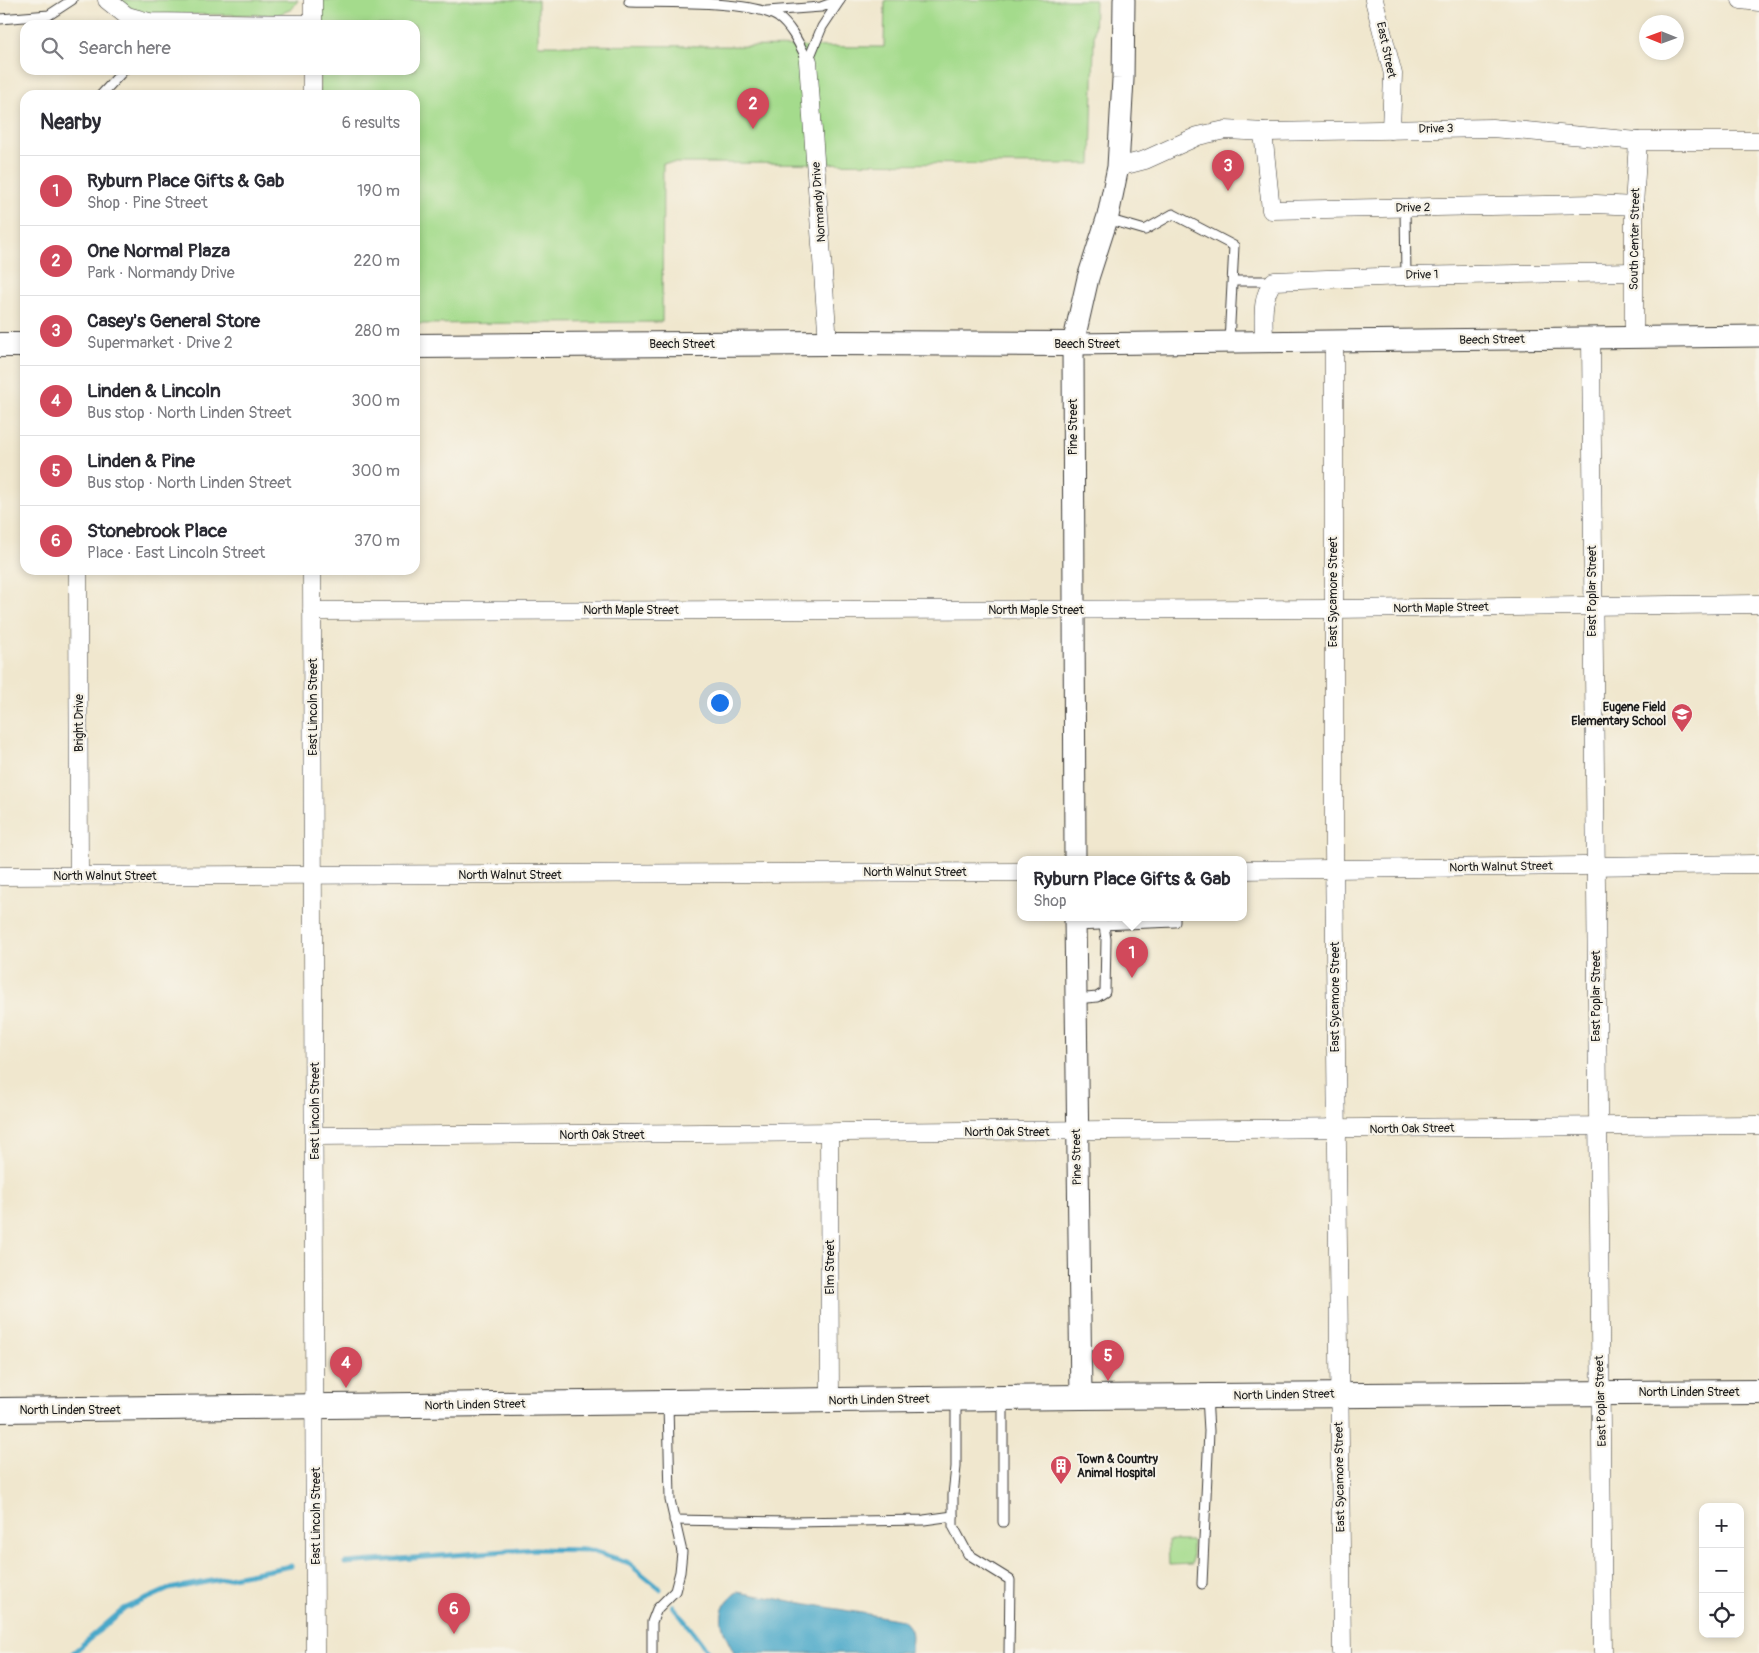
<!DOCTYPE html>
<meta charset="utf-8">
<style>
body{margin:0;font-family:Pangolin,sans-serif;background:#f7f7f7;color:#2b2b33}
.controls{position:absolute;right:15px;bottom:15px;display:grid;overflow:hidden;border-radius:10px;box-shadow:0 2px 8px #0003}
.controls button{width:45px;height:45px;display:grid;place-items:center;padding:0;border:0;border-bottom:1px solid #e1e1e2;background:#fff;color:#2b2b33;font:25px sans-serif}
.compass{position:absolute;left:1639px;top:15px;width:45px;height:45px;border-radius:50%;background:#fff;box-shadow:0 2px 8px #0003;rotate:271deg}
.you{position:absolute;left:719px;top:702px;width:18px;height:18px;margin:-12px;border:4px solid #fff;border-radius:50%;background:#1a73e8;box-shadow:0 0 0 8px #1a73e833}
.badge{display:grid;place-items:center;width:32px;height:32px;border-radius:50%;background:#d1495b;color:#fff;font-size:16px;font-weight:700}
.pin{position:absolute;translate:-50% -41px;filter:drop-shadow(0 1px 2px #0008)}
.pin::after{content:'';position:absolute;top:26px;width:18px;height:15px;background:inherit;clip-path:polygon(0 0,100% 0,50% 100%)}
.popup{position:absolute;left:1017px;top:856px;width:230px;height:65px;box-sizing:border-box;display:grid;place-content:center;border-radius:10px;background:#fff;filter:drop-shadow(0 1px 4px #0005);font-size:16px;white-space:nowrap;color:#7c7c81}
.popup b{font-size:19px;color:#2b2b33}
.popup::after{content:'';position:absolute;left:50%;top:100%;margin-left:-10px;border:10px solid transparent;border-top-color:#fff}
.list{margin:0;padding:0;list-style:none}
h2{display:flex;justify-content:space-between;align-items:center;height:65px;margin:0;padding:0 20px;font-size:21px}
h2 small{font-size:16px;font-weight:400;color:#7c7c81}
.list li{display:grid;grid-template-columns:32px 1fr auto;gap:15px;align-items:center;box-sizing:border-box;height:70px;padding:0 20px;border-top:1px solid #e1e1e2}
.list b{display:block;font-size:19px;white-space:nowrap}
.list p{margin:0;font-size:16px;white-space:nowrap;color:#7c7c81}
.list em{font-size:16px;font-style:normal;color:#7c7c81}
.icon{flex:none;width:28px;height:28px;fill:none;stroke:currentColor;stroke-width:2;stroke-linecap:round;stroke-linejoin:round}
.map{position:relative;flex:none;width:1759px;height:1653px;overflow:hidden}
.search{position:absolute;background:#fff;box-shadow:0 2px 8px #0003;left:20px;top:20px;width:400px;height:55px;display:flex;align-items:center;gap:12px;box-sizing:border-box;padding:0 18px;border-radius:15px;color:#7c7c81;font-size:19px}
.panel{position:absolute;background:#fff;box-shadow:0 2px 8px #0003;left:20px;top:90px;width:400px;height:485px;border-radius:15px}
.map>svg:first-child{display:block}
</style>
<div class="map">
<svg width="1759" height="1653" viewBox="0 0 1759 1653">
<rect width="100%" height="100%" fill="#f7f3e8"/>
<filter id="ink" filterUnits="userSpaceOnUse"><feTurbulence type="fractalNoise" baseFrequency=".02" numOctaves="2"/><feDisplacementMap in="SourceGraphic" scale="10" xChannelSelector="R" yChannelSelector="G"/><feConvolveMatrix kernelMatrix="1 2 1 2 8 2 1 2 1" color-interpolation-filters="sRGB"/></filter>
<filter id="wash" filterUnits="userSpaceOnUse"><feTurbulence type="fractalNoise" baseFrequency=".0096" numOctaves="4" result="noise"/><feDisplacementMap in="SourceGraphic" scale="20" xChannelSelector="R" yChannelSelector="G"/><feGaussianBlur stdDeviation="1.12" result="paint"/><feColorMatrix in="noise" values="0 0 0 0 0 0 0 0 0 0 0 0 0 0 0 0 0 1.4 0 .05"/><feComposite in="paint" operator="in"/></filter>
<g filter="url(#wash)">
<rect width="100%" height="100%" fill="#f0e7ce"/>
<!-- green -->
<g fill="#a4db8c" stroke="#607c54">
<path d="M116 0H298L292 9 277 15 141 14Z"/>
<path d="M321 0H538V45L884 47 885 0H1095L1091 164 663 163 662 322 415 324V95H320V70H415V25H321Z"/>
<path d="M1168 1541H1192V1564L1169 1565Z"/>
</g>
<!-- water -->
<path fill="#4aa8c9" stroke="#336272" d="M737 1592 903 1620C916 1631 911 1638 911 1653H734C722 1630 712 1610 737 1592Z"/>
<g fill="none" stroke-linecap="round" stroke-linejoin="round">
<!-- stream -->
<g stroke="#4aa8c9" stroke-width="5">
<path d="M345 1563 535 1549 589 1550 627 1562 660 1589"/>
<path d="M673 1606 709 1653"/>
<path d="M73 1653 124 1609 169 1589 291 1566"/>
</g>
</g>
</g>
<g filter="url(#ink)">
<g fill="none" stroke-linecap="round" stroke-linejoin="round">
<!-- service casing -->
<g stroke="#3c3a37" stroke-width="11">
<g id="service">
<path d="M629 2C663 3 751 0 778 17 792 27 800 46 808 61"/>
<path d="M767 11 821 7 840 0"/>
<path d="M0 19 49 15 72 0"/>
<path d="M808 61 822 27 840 0"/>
<path d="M101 95 124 70"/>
<path d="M1405 208 1406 276"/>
<path d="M1107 219 1145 230 1173 214 1234 246 1229 342"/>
<path d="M1233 281H1274"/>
<path d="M1075 926 1175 922V917"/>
<path d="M1076 999 1097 997 1105 992 1106 939 1104 926"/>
<path d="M956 1400V1467L953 1495V1526L968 1554 1010 1580 1009 1653"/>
<path d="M674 1520 790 1522 924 1520 953 1516"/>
<path d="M1003 1522V1398"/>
<path d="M1202 1584 1209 1431 1207 1396"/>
<path d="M652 1653V1622L657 1609 675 1591 680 1572 682 1552 670 1500 668 1402"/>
</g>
</g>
<!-- minor casing -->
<g stroke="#3c3a37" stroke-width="19">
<g id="minor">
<path d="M107 0 127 16 149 22 313 24"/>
<path d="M1374 0 1393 74 1391 130"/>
<path d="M1741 0 1759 2"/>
<path d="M313 25V0"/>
<path d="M808 61 828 343"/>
<path d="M312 95V70"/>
<path d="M1263 132 1271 210 1596 204 1634 206"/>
<path d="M1118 167 1145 160 1198 136 1225 130 1267 132 1492 128 1638 141H1759"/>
<path d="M1634 338V206L1638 141"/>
<path d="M1591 339 1603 1653"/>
<path d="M1264 342C1264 321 1260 297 1274 281L1406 276 1634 272"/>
<path d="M1334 342V847L1342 1653"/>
<path d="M78 570 79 876"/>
<path d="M312 570 315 1653"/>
<path d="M312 611 1333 609 1759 604"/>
<path d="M1243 870 1759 864"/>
<path d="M0 876 1021 872"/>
<path d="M829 1134 830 1401"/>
<path d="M315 1136 1759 1125"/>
</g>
</g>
<!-- tertiary casing -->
<g stroke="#3c3a37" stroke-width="23">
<g id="tertiary">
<path d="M1073 344 1759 336"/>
<path d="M1075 859 1073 344 1088 278 1108 216 1118 167 1123 79 1124 0"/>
<path d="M1075 917 1081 1397"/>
</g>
</g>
<!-- secondary casing -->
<g stroke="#3c3a37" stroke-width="26">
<g id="secondary">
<path d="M0 345H25"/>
<path d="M415 346 828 343 1073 344"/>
<path d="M0 1410 1081 1397 1759 1392"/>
</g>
</g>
<!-- service -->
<use href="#service" stroke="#fff" stroke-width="9"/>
<!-- minor -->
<use href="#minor" stroke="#fff" stroke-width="18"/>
<!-- tertiary -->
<use href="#tertiary" stroke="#fff" stroke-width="21"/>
<!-- secondary -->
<use href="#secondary" stroke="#fff" stroke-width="24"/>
</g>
</g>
<!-- icons -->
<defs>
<g id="school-pin" transform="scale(1.125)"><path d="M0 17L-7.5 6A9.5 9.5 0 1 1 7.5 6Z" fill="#d1495b" stroke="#f7f3e8"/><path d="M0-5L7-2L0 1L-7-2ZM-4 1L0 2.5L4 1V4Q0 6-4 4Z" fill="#fff"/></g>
<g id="building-pin" transform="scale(1.125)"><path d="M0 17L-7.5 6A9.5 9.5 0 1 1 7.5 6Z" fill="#d1495b" stroke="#f7f3e8"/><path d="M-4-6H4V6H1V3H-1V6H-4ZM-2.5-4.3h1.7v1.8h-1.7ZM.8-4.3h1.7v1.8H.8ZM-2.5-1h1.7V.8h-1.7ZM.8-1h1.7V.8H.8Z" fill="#fff"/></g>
</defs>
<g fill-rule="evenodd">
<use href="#school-pin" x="1682" y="714"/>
<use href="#building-pin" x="1061" y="1466"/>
</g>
<g text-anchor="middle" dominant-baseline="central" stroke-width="4.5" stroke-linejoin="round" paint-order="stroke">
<!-- street labels -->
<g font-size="12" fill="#1c1c1c" stroke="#f7f3e8">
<text transform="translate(1386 50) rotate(78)">East Street</text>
<text transform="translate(1436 129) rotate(-1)">Drive 3</text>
<text transform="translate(819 202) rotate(-94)">Normandy Drive</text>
<text transform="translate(1413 208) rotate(-1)">Drive 2</text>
<text transform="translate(1635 239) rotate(-89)">South Center Street</text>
<text transform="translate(1422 275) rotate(-1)">Drive 1</text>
<text transform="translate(1492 340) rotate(-1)">Beech Street</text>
<text x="682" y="344">Beech Street</text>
<text x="1087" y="344">Beech Street</text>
<text transform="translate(1073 427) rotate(-90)">Pine Street</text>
<text transform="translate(1592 591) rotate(-90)">East Poplar Street</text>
<text transform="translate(1333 592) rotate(-90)">East Sycamore Street</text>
<text transform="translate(1441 608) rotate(-1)">North Maple Street</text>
<text x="631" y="610">North Maple Street</text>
<text x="1036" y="610">North Maple Street</text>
<text transform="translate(313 707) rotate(-90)">East Lincoln Street</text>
<text transform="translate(79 723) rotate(-90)">Bright Drive</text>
<text transform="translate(1501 867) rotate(-1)">North Walnut Street</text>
<text x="915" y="872">North Walnut Street</text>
<text x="510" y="875">North Walnut Street</text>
<text x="105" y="876">North Walnut Street</text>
<text transform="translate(1596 996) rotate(-90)">East Poplar Street</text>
<text transform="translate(1335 997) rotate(-90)">East Sycamore Street</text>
<text transform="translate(315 1111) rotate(-90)">East Lincoln Street</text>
<text transform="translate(1412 1129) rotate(-1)">North Oak Street</text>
<text x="1007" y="1132">North Oak Street</text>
<text x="602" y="1135">North Oak Street</text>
<text transform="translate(1077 1157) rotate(-91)">Pine Street</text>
<text transform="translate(830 1267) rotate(-90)">Elm Street</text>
<text x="1689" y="1392">North Linden Street</text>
<text transform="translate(1284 1395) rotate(-1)">North Linden Street</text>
<text transform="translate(879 1400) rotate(-1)">North Linden Street</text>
<text transform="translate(1601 1401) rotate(-92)">East Poplar Street</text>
<text transform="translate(475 1405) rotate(-1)">North Linden Street</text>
<text x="70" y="1410">North Linden Street</text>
<text transform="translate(1340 1477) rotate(-91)">East Sycamore Street</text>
<text transform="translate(316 1516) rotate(-90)">East Lincoln Street</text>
</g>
<!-- poi labels -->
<g font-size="12" font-weight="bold" fill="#1c1c1c" stroke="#f7f3e8" text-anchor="end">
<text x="1666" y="707">Eugene Field<tspan x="1666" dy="14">Elementary School</tspan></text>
<text x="1077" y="1459" text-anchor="start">Town &amp; Country<tspan x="1077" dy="14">Animal Hospital</tspan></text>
</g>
</g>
</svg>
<div class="controls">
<button>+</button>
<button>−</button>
<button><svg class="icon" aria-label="locate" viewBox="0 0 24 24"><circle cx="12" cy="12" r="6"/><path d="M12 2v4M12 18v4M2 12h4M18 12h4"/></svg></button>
</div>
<svg class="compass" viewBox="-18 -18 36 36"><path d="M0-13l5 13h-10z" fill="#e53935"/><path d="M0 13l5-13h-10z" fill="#7c7c81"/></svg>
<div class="you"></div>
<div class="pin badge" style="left:1132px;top:978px">1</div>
<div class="popup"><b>Ryburn Place Gifts &amp; Gab</b>Shop</div>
<div class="pin badge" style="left:753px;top:129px">2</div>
<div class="pin badge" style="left:1228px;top:191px">3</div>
<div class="pin badge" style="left:346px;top:1388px">4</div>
<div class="pin badge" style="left:1108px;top:1381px">5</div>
<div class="pin badge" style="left:454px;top:1634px">6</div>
<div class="search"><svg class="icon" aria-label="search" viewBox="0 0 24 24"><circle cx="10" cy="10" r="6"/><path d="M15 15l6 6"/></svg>Search here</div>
<section class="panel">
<h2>Nearby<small>6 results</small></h2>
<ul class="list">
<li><span class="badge">1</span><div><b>Ryburn Place Gifts &amp; Gab</b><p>Shop · Pine Street</p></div><em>190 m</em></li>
<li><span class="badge">2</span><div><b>One Normal Plaza</b><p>Park · Normandy Drive</p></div><em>220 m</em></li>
<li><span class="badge">3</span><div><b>Casey's General Store</b><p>Supermarket · Drive 2</p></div><em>280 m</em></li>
<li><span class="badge">4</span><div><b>Linden &amp; Lincoln</b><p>Bus stop · North Linden Street</p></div><em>300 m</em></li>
<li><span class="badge">5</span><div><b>Linden &amp; Pine</b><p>Bus stop · North Linden Street</p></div><em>300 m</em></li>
<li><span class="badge">6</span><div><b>Stonebrook Place</b><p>Place · East Lincoln Street</p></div><em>370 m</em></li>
</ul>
</section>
</div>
